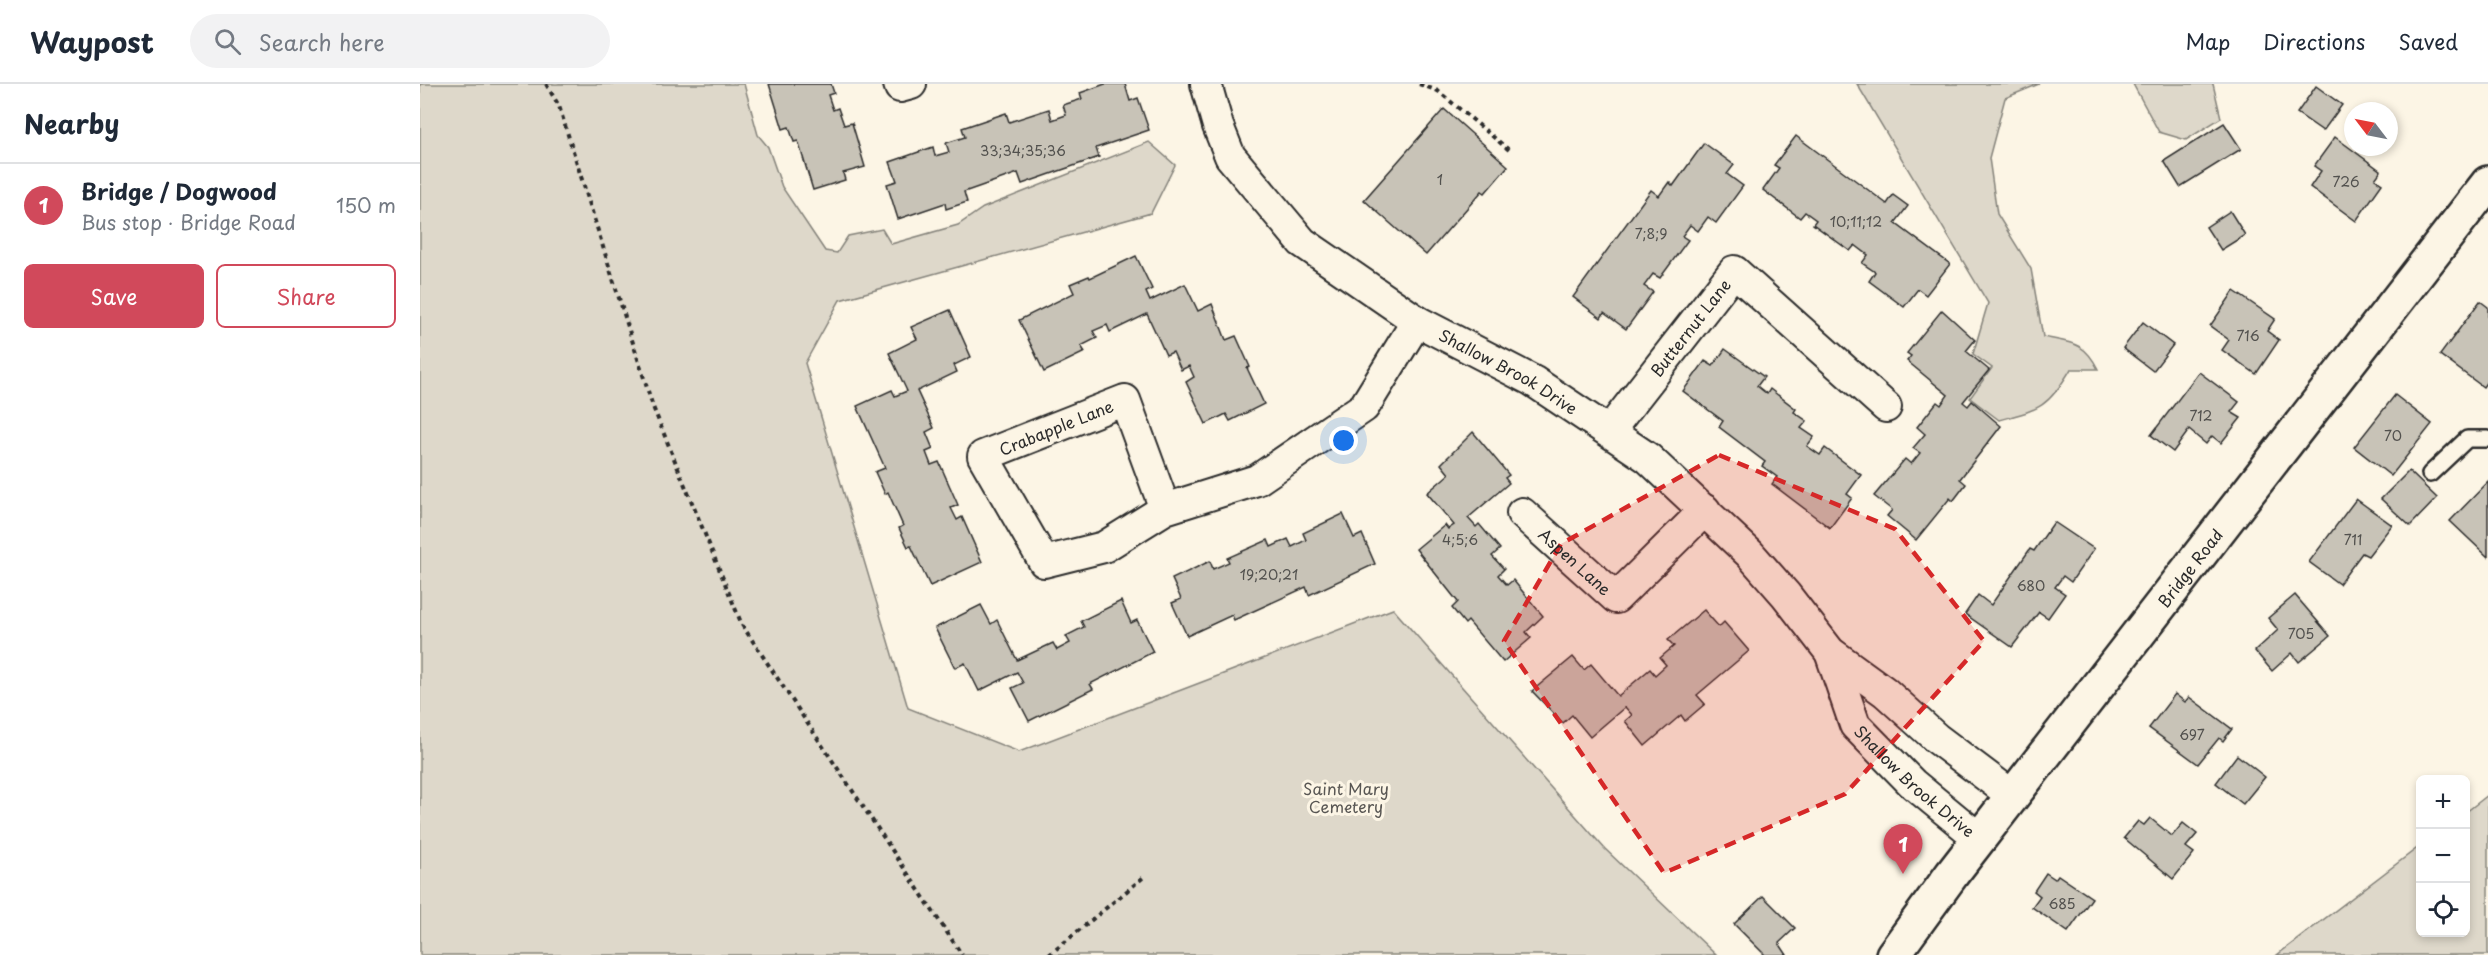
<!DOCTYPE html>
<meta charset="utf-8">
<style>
body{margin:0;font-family:"Playpen Sans",sans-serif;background:#f2f2f3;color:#1f2937}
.controls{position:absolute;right:18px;bottom:18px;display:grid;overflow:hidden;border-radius:9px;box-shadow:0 3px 9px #0003}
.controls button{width:54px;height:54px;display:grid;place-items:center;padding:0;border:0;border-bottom:2px solid #e0e1e3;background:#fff;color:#1f2937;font:30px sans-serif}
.compass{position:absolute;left:1924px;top:18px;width:54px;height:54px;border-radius:50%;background:#fff;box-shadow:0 3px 9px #0003;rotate:302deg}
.you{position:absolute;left:924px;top:357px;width:21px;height:21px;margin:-15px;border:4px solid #fff;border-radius:50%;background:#1a73e8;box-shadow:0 0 0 9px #1a73e833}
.badge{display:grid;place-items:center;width:39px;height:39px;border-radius:50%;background:#d1495b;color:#fff;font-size:20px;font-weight:700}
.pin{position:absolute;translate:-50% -50px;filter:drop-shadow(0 2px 3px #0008)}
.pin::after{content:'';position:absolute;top:32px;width:21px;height:18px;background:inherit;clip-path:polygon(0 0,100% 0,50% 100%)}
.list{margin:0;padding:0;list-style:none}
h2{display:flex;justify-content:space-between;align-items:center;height:78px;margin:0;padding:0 24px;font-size:26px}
h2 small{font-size:20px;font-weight:400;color:#747a83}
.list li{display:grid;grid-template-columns:39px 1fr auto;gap:18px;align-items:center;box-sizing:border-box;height:84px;padding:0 24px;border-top:2px solid #e0e1e3}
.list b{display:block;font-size:22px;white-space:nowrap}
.list p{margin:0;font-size:20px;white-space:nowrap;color:#747a83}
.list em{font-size:20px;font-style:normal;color:#747a83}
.actions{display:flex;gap:12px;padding:18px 24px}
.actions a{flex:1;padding:14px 0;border:2px solid #d1495b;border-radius:9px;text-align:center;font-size:21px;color:#d1495b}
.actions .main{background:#d1495b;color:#fff}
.icon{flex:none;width:33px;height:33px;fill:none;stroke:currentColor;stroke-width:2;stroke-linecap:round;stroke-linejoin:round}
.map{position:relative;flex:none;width:2068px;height:871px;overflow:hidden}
header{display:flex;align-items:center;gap:36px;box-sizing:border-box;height:84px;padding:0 30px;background:#fff;border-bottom:2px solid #e0e1e3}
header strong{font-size:28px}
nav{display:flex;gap:33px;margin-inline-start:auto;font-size:21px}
.search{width:420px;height:54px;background:#f2f2f3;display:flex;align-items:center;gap:15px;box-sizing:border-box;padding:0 21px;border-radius:33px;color:#747a83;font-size:22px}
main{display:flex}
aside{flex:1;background:#fff}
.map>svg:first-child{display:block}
</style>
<header>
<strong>Waypost</strong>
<div class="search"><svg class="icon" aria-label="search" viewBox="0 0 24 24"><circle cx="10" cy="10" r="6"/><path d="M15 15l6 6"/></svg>Search here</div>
<nav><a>Map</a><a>Directions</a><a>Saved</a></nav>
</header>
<main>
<aside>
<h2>Nearby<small></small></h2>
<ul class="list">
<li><span class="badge">1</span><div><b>Bridge / Dogwood</b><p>Bus stop · Bridge Road</p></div><em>150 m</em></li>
</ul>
<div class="actions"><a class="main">Save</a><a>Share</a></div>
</aside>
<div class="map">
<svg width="2068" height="871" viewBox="0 0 2068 871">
<rect width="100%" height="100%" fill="#fcf5e5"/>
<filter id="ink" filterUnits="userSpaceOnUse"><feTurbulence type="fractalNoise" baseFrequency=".0167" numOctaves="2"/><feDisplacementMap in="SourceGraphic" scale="12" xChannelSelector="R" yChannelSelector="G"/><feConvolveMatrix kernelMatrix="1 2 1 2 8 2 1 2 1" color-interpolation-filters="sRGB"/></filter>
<g filter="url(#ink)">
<!-- green -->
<g fill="#ded8ca" stroke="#84827a" stroke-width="1.5">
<path d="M0 0H324L338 51 348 63 362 103 405 167 417 169 428 152 462 145 471 160 538 141 563 124 729 58 755 81 731 129 420 216 385 279 488 624 599 668 973 525 1185 765 1296 871H0Z"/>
<path d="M1437 0H1619L1585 14 1569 74 1577 130 1611 185 1623 253C1651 259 1664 257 1678 285H1651C1627 324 1621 325 1579 336L1550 314 1572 284 1553 270 1568 219Z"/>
<path d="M1713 0H1793L1801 34 1766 56 1739 48Z"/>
<path d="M2068 711V871H1857L2000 762V848H2046V728Z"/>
</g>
<!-- building -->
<g fill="#c8c3b7" stroke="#2b2b2b" stroke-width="1.5">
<path d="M349 0H411L414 9 408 11 413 26 418 24 424 41 432 39 445 83 423 89 425 96 393 106 378 57 374 58 369 43 363 45Z"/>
<path d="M685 0H705L710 17 718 14 729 46 676 64 679 73 602 100 598 89 544 108 547 118 526 125 525 119 478 135 467 100 477 97 470 78 513 63 515 72 529 68 526 59 545 53 542 44 586 29 589 38 629 25 632 36 646 31 643 21 662 15 660 9Z"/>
<path d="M1896 2 1922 21 1903 47 1877 29Z"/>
<path d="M1024 25 1088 82 1065 109 1062 107 1006 171 944 116Z"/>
<path d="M1804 39 1821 65 1760 103 1744 77Z"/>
<path d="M1376 52 1467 120 1473 111 1488 122 1475 139 1530 180 1506 211 1498 205 1484 223 1449 197 1455 188 1442 179 1448 171 1435 161 1430 167 1393 140 1396 136 1385 128 1380 134 1343 106 1359 84 1354 81Z"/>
<path d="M1915 53 1961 87 1955 95 1962 100 1936 137 1890 103 1901 87 1894 82Z"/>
<path d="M1284 59 1314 81 1307 90 1323 102 1296 139 1288 133 1278 147 1270 141 1262 152 1268 156 1240 194 1233 190 1224 202 1233 208 1206 245 1184 229 1181 234 1153 213 1231 106 1239 112 1249 98 1253 102Z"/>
<path d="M1810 127 1825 151 1801 166 1786 143Z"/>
<path d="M716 172 732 205 726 208 730 217 765 200 778 227 792 220 806 256 816 252 830 283 827 284 844 320 810 337 806 330 786 340 766 298 774 293 769 282 761 286 753 268 746 271 727 230 690 248 687 241 673 247 677 254 661 262 665 268 624 288 599 236 654 209 650 200 669 192 670 194Z"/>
<path d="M1814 207 1855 235 1847 247 1859 256 1836 290 1802 266 1809 256 1790 242Z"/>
<path d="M2060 217 2068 223V296L2063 303 2020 271Z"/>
<path d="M530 226 551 273 534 281 537 288 497 307 514 344 506 348 513 365 506 368 511 381 519 378 538 421 531 424 537 436 542 433 562 478 510 502 491 462 488 463 479 444 483 442 468 408 465 410 455 388 465 384 437 322 472 306 475 312 487 307 469 269 497 255 491 243Z"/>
<path d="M1522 226 1555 256 1546 267 1569 286 1543 318 1548 322 1552 317 1581 342 1540 395 1546 400 1533 417 1530 414 1496 456 1467 432 1472 426 1454 412 1485 375 1491 380 1500 369 1493 364 1505 350 1497 343 1517 318 1521 321 1528 311 1487 277 1491 272 1487 269Z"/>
<path d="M1723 238 1753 261 1733 287 1703 264Z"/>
<path d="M1305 265 1344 293 1337 302 1347 310 1350 305 1376 325 1374 328 1387 337 1381 344 1394 353 1387 362 1400 371 1405 364 1441 391 1427 410 1432 414 1410 444 1352 400 1357 393 1342 382 1345 378 1299 343 1303 337 1263 307 1285 277 1293 282Z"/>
<path d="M1779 288 1819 318 1811 328 1821 334 1801 359 1792 352 1786 360 1769 346 1753 368 1731 351Z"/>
<path d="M1975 311 2012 340 1971 392 1934 363Z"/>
<path d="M1053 348 1089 391 1085 394 1089 399 1048 434 1056 443 1059 440 1080 465 1072 472 1084 485 1078 491 1087 501 1093 496 1123 532 1106 548 1111 554 1083 578 1048 537 1045 540 1032 524 1038 518 996 465 1025 441 1028 445 1034 441 1007 409 1029 390 1021 380Z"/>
<path d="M1989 387 2017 414 1990 442 1961 415Z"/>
<path d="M2068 398V473L2030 437Z"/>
<path d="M1936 415 1972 441 1948 472 1942 469 1919 500 1889 478Z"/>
<path d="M923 430 934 454 942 450 955 480 889 511 886 503 814 536 812 531 767 552 752 519 761 515 752 495 790 477 793 485 809 478 807 474 848 456 851 463 868 455 872 463 886 456 883 449Z"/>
<path d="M1634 438 1674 465 1651 498 1643 492 1635 503 1645 510 1628 534 1619 528 1592 563 1545 530 1558 511 1571 521 1610 465 1614 467Z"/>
<path d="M1875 511 1910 552 1879 578 1872 569 1852 587 1835 567 1858 546 1848 534Z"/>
<path d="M701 517 711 539 717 536 733 568 670 600 673 605 609 637 592 604 603 599 597 588 559 607 545 579 535 584 515 544 561 521 571 540 577 536 597 576 633 559 637 566 650 559 646 552 664 543 661 537Z"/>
<path d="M1284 526 1299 543 1304 538 1329 567 1277 611 1285 620 1265 637 1261 631 1225 662 1205 637 1212 631 1205 623 1170 653 1152 631 1143 639 1112 607 1153 573 1164 586 1171 580 1198 612 1230 585 1235 591 1246 581 1240 574 1254 562 1248 556Z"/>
<path d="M1755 610 1765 618 1769 613 1812 645 1803 657 1799 654 1778 680 1729 644Z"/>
<path d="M1817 671 1845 693 1823 720 1796 699Z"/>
<path d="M1730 734 1752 752 1763 739 1777 750 1766 763 1774 769 1753 795 1704 754 1718 737 1724 741Z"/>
<path d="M1626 789 1635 795 1638 791 1672 814 1648 848 1612 823 1620 812 1614 807Z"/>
<path d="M1343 812 1375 844 1359 859 1367 871H1345L1314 840Z"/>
</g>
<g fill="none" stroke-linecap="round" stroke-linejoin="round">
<!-- service casing -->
<g stroke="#2b2b2b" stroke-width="20">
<path id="service" d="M2010 390 2047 355H2068"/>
</g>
<!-- minor casing -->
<g stroke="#2b2b2b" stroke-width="34">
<g id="minor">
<path d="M479 0 480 3 491 0"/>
<path id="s1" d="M786 0 798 42 810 72 882 158 997 237 1113 297 1228 374 1330 470 1366 511 1410 568 1465 608 1516 654 1593 712"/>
<path id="s2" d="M1190 346 1314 187 1466 323"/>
<path d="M745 425 705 316 563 372 624 478 684 463 745 425 837 396 944 323 997 237"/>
<path id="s3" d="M1102 429 1196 514 1285 426"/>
<path id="s4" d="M1410 568 1435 641 1492 699 1560 755"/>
</g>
</g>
<!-- primary casing -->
<g stroke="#2b2b2b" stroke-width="38">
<g id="primary">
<path id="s5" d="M1473 871 1532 790 2068 99"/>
</g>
</g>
<!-- path -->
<g stroke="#2b2b2b" stroke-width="4" stroke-dasharray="4.5 4.5" stroke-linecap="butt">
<path d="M126 0 139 22 233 323 322 541 542 871"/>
<path d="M999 0 1018 7 1089 66"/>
<path d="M629 871 725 792"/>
</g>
<!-- service -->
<use href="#service" stroke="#fcf5e5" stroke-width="15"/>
<!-- minor -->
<use href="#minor" stroke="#fcf5e5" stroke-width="30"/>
<!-- primary -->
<use href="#primary" stroke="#fcf5e5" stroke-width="33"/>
</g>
</g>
<!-- marked area -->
<path fill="#d62828" fill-opacity="0.2" stroke="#d62828" stroke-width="4.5" stroke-dasharray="12 8" stroke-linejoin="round" d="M1299 371 1475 445 1564 557 1425 710 1244 789 1084 557 1141 460Z"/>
<g text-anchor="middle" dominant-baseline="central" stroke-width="6" stroke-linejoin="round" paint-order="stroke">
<!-- number labels -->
<g font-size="14" fill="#52514e">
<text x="603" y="66">33;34;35;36</text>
<text x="1020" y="95">1</text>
<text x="1926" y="97">726</text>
<text x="1436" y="137">10;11;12</text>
<text x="1231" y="149">7;8;9</text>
<text x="1828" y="251">716</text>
<text x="1781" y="331">712</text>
<text x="1973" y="351">70</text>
<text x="1040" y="455">4;5;6</text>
<text x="1933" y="455">711</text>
<text x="849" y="490">19;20;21</text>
<text x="1611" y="501">680</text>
<text x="1881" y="549">705</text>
<text x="1772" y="650">697</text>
<text x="1642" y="819">685</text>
</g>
<!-- street labels -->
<g font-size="16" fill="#2b2b2b" stroke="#fcf5e5">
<text stroke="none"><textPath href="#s2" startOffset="130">Butternut Lane</textPath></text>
<text stroke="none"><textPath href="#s1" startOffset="432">Shallow Brook Drive</textPath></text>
<text transform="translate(636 343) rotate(-22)">Crabapple Lane</text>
<text stroke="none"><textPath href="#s3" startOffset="72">Aspen Lane</textPath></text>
<text stroke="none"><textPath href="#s5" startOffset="488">Bridge Road</textPath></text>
<text stroke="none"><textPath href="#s4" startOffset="159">Shallow Brook Drive</textPath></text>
</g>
<!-- park labels -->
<g font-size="16" fill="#585653" stroke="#fcf5e5">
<text x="926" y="704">Saint Mary<tspan x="926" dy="18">Cemetery</tspan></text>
</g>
</g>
</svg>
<div class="controls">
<button>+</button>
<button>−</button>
<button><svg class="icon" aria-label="locate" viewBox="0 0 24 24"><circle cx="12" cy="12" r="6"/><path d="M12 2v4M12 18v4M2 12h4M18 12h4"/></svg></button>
</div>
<svg class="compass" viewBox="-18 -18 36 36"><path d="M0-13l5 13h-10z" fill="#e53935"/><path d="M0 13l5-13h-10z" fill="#747a83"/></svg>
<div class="you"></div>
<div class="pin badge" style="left:1483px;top:790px">1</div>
</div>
</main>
